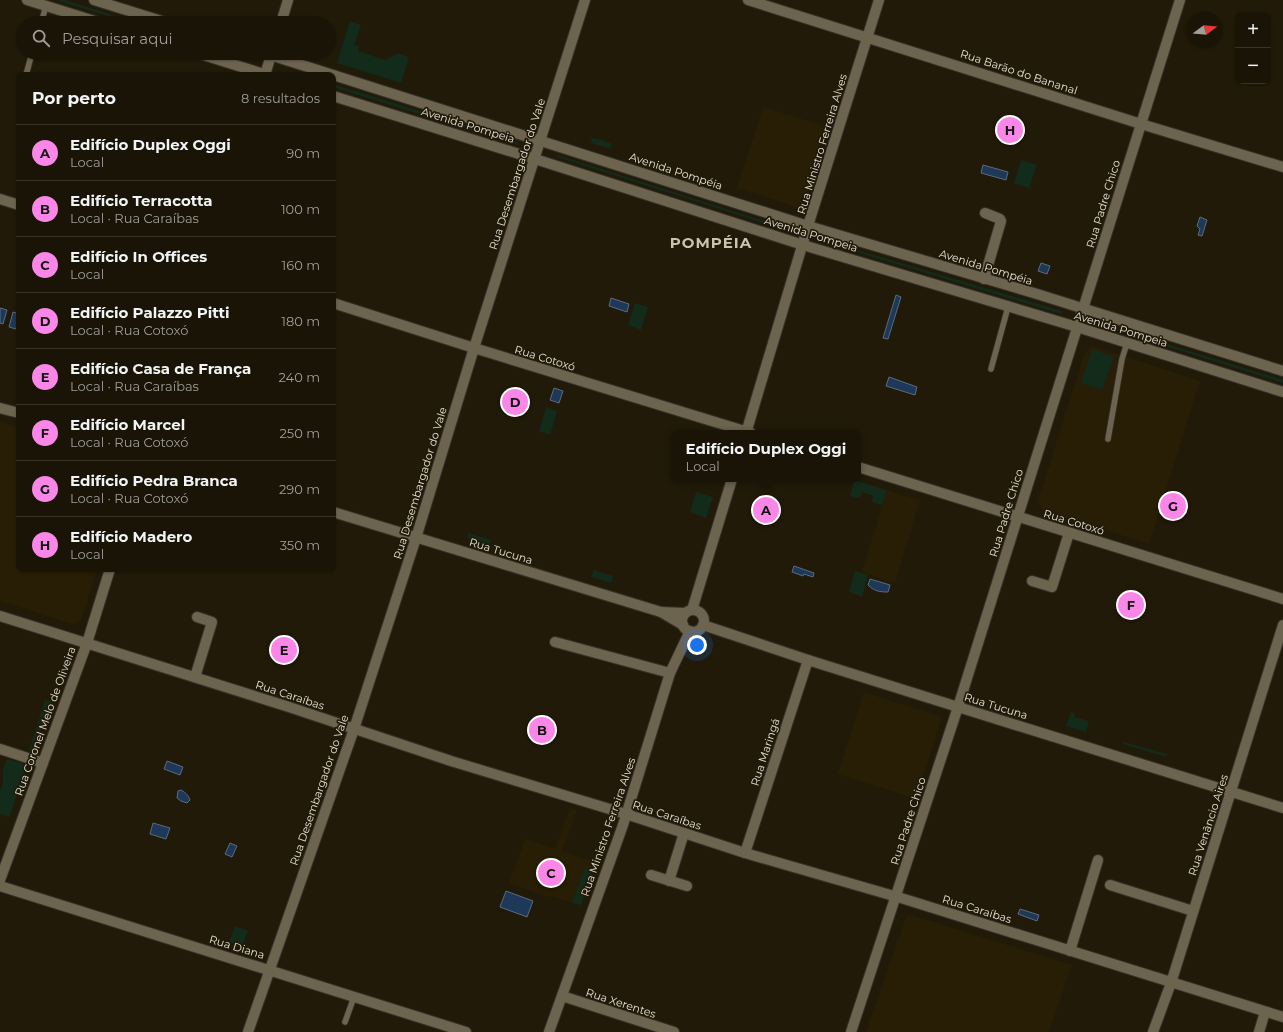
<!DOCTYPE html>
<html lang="pt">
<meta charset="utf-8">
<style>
body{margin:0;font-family:Montserrat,sans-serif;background:#262114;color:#f1f3f6}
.controls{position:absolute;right:12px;top:12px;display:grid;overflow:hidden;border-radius:8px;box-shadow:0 1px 3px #0004}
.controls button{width:36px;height:36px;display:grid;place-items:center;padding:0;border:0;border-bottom:1px solid #373328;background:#191406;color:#f1f3f6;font:20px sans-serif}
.compass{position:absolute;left:1187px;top:12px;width:36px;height:36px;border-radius:50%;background:#191406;box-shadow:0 1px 3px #0004;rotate:74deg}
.you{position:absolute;left:697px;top:645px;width:14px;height:14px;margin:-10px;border:3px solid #fff;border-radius:50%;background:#1a73e8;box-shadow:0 0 0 6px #1a73e833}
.badge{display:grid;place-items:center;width:26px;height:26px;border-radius:50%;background:#fa87e7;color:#111;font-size:13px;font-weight:700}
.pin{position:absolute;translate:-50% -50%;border:2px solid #fff;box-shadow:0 1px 4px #0006}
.popup{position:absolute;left:671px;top:430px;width:190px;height:52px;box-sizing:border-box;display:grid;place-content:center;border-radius:8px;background:#191406;filter:drop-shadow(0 1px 3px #0005);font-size:13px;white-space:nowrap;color:#9f9e9b}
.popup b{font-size:15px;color:#f1f3f6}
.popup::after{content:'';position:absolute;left:50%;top:100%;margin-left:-8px;border:8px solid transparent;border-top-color:#191406}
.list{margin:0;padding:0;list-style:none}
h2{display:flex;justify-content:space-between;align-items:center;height:52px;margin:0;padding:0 16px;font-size:17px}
h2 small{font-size:13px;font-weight:400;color:#9f9e9b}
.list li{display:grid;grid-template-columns:26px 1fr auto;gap:12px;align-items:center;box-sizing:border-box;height:56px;padding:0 16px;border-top:1px solid #373328}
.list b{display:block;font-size:15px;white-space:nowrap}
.list p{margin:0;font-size:13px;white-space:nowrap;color:#9f9e9b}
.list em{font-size:13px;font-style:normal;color:#9f9e9b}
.icon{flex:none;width:22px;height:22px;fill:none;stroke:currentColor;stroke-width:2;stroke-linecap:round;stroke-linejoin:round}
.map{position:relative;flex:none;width:1283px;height:1032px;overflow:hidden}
.search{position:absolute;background:#191406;box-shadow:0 1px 3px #0004;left:16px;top:16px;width:320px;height:44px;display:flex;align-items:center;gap:10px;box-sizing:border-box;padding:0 14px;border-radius:22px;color:#9f9e9b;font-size:15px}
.panel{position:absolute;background:#191406;box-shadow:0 1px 3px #0004;left:16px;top:72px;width:320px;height:500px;border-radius:8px}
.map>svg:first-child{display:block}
</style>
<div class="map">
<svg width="1283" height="1032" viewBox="0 0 1283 1032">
<rect width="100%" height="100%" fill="#211a08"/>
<!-- built -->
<g fill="#281e05">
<path d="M763 107 828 127 802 209 737 188Z"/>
<path d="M1093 346 1200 381 1149 544 1043 510 1038 501 1085 352Z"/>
<path d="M0 422 19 428V569H97L81 620 77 623 72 624 0 601Z"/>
<path d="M887 490 920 500 895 583 862 572Z"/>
<path d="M864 692 939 716 941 719 916 799 838 774Z"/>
<path d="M570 808 577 810 562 851 596 863 581 905 551 896 550 898 509 883 525 839 555 849Z"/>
<path d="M911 915 1072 965 1049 1032H866L906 917Z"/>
</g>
<!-- green -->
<g fill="#122b1b">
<path d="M56 0H65L138 23H130Z"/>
<path d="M350 21 361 25 354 45 359 46 358 51 385 60 398 53 409 57 401 83 337 63Z"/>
<path d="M333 84 518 142V145L333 87Z"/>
<path d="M592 138 600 139 612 144 610 149 591 143Z"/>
<path d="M558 155 786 228 785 230 557 157Z"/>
<path d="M1021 160 1037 165 1029 188 1014 183Z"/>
<path d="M831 242 1062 311 1061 314 830 244Z"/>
<path d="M635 303 648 307 641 330 628 325Z"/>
<path d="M1109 326 1283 380V383L1108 328Z"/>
<path d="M1092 349 1114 357 1102 390 1081 383Z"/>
<path d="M546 407 557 411 550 435 539 431Z"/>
<path d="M854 480 887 490 882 505 872 502 873 496 862 492 860 498 850 496Z"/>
<path d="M696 492 713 497 706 518 690 512Z"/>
<path d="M468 533 491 540 489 545 467 538Z"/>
<path d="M594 570 613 576 611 583 591 577Z"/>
<path d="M855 571 868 575 862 597 849 592Z"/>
<path d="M45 700 51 701 33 752 29 751Z"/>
<path d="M1071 712 1075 713 1074 717 1089 721 1086 732 1066 726Z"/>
<path d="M1124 742 1167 754 1166 757 1123 744Z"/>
<path d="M7 759 28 765 9 817 0 814V791L3 783V770Z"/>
<path d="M585 868 593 871 581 905 572 903Z"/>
<path d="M235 926 248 931 242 946 229 942Z"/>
</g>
<!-- water -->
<g fill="#1e3859" stroke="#5a6b7e">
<path d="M983 165 1008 172 1006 180 981 173Z"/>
<path d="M1200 217 1207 220 1202 236 1198 235 1200 229 1197 226Z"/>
<path d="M1041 263 1050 266 1047 274 1038 271Z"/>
<path d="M896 295 901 297 888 339 883 338Z"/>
<path d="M611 298 629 304 627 312 609 306Z"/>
<path d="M0 308 7 310 3 324 0 323Z"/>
<path d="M13 312 19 314 16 329 9 327Z"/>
<path d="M889 377 917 387 915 395 886 386Z"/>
<path d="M554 388 563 391 559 403 550 400Z"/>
<path d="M794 566 814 573 813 577 804 574 803 576 792 572Z"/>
<path d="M870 579 890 585 888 592C879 592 874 591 868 585Z"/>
<path d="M167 761 183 767 180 775 164 769Z"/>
<path d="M181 790C186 793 188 795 190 800L187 803 181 801 177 798 178 791Z"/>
<path d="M153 823 170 828 166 839 150 834Z"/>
<path d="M230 843 237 846 232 857 225 854Z"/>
<path d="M506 891 533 901 527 917 500 907Z"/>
<path d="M1020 909 1039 915 1037 921 1018 914Z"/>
</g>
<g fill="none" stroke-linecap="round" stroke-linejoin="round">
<!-- lane casing -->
<g stroke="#37312b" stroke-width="7">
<g id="lane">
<path d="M41 23 46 6"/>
<path d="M26 75 32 53"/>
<path d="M991 369 1008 307"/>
<path d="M1108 439 1122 359 1127 343"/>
<path d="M345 1022 354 997"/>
</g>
</g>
<!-- street casing -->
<g stroke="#37312b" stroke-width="12">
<g id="street">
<path d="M748 0 1141 124 1283 167"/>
<path d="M281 23 288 0"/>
<path d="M984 279 1001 221 1000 219 985 213"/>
<path d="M0 408 19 413"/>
<path d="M333 512 661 612 683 625"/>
<path d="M1032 581 1052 587 1069 533"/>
<path d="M661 612 685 613"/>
<path d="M0 616 289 707 451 761 626 814 745 853 901 898 1283 1017"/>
<path d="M703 625 808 660 958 707 1283 808"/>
<path d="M555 642 670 673"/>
<path d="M195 677 212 622 197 617"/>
<path d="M0 749 43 763"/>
<path d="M745 853 808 660"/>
<path d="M651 875 687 886"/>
<path d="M669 881 684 833"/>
<path d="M1110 885 1193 911"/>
<path d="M0 886 466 1032"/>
<path d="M1070 951 1098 860"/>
<path d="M562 996 674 1032"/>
<path d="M1259 1032 1265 1012"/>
</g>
</g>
<!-- secondary casing -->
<g stroke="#37312b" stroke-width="12">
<g id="secondary">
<path d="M27 0 101 23"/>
<path d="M94 0 168 23"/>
<path d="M197 53 267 75"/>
<path d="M264 53 808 226 1037 294 1283 371"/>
<path d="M265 75 271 55"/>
<path d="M333 96 535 159 803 245 1077 327 1283 392"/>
<path d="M0 199 19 205"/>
<path d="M333 303 474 348 751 433"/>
<path d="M746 433 811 216 879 0"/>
<path d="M858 467 1283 599"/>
<path d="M692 610 732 479"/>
<circle cx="693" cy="621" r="11"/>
<path d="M0 880 87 643 110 569"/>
<path d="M248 1032 354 729 416 538 474 348 585 0"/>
<path d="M549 1032 623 825 670 673 690 631"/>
<path d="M851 1032 958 707 1180 0"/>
<path d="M1153 1032 1171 983 1283 625"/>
</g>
</g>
<!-- lane -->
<use href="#lane" stroke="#6d6450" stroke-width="5.5"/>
<!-- street -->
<use href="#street" stroke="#6d6450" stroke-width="10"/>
<!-- secondary -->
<use href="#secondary" stroke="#6d6450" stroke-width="10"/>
</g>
<g text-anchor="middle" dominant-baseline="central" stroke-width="3.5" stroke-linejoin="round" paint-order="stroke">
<!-- street labels -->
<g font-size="11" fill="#e5e1d5" stroke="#211a08">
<text transform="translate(1019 72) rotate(18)">Rua Barão do Bananal</text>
<text transform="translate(468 125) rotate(17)">Avenida Pompeia</text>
<text transform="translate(822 144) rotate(-73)">Rua Ministro Ferreira Alves</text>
<text transform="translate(676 171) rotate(18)">Avenida Pompéia</text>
<text transform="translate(517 174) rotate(-72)">Rua Desembargador do Vale</text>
<text transform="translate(1103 204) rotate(-73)">Rua Padre Chico</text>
<text transform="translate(811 234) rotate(17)">Avenida Pompeia</text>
<text transform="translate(986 267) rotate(17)">Avenida Pompéia</text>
<text transform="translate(1121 329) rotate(17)">Avenida Pompeia</text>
<text transform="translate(545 358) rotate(17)">Rua Cotoxó</text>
<text transform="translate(420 483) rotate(-73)">Rua Desembargador do Vale</text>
<text transform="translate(1006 513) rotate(-73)">Rua Padre Chico</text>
<text transform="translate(1074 522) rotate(17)">Rua Cotoxó</text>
<text transform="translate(501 551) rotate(17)">Rua Tucuna</text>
<text transform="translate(290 695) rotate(18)">Rua Caraíbas</text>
<text transform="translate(996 706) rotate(17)">Rua Tucuna</text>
<text transform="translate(45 721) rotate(-70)">Rua Coronel Melo de Oliveira</text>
<text transform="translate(765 752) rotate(-72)">Rua Maringá</text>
<text transform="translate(319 790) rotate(-71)">Rua Desembargador do Vale</text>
<text transform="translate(667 815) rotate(18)">Rua Caraíbas</text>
<text transform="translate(908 821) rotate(-72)">Rua Padre Chico</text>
<text transform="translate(1208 825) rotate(-72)">Rua Venâncio Aires</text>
<text transform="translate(608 827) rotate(-71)">Rua Ministro Ferreira Alves</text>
<text transform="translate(977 909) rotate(17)">Rua Caraíbas</text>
<text transform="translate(237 947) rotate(17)">Rua Diana</text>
<text transform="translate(621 1003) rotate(18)">Rua Xerentes</text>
</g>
<!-- district labels -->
<g font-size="15" font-weight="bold" letter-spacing="1" fill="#ccc3ac" stroke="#211a08">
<text x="711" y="242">POMPÉIA</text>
</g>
</g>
</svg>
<div class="controls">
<button>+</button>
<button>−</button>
</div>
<svg class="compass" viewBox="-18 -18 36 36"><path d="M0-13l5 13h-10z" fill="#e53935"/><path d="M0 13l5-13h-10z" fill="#9f9e9b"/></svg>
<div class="you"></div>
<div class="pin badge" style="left:766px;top:510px">A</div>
<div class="popup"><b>Edifício Duplex Oggi</b>Local</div>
<div class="pin badge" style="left:542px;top:730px">B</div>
<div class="pin badge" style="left:551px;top:873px">C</div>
<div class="pin badge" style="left:515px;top:402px">D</div>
<div class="pin badge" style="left:284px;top:650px">E</div>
<div class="pin badge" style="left:1131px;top:605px">F</div>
<div class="pin badge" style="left:1173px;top:506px">G</div>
<div class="pin badge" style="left:1010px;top:130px">H</div>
<div class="search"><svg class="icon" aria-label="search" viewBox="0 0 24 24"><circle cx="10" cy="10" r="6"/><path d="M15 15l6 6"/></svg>Pesquisar aqui</div>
<section class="panel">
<h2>Por perto<small>8 resultados</small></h2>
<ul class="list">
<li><span class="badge">A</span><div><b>Edifício Duplex Oggi</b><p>Local</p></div><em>90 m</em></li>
<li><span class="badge">B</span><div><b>Edifício Terracotta</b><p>Local · Rua Caraíbas</p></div><em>100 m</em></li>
<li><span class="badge">C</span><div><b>Edifício In Offices</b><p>Local</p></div><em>160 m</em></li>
<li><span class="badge">D</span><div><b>Edifício Palazzo Pitti</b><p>Local · Rua Cotoxó</p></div><em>180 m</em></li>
<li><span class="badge">E</span><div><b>Edifício Casa de França</b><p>Local · Rua Caraíbas</p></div><em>240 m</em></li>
<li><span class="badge">F</span><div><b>Edifício Marcel</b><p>Local · Rua Cotoxó</p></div><em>250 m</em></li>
<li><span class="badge">G</span><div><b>Edifício Pedra Branca</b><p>Local · Rua Cotoxó</p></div><em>290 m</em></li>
<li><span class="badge">H</span><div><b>Edifício Madero</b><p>Local</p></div><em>350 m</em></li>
</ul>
</section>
</div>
